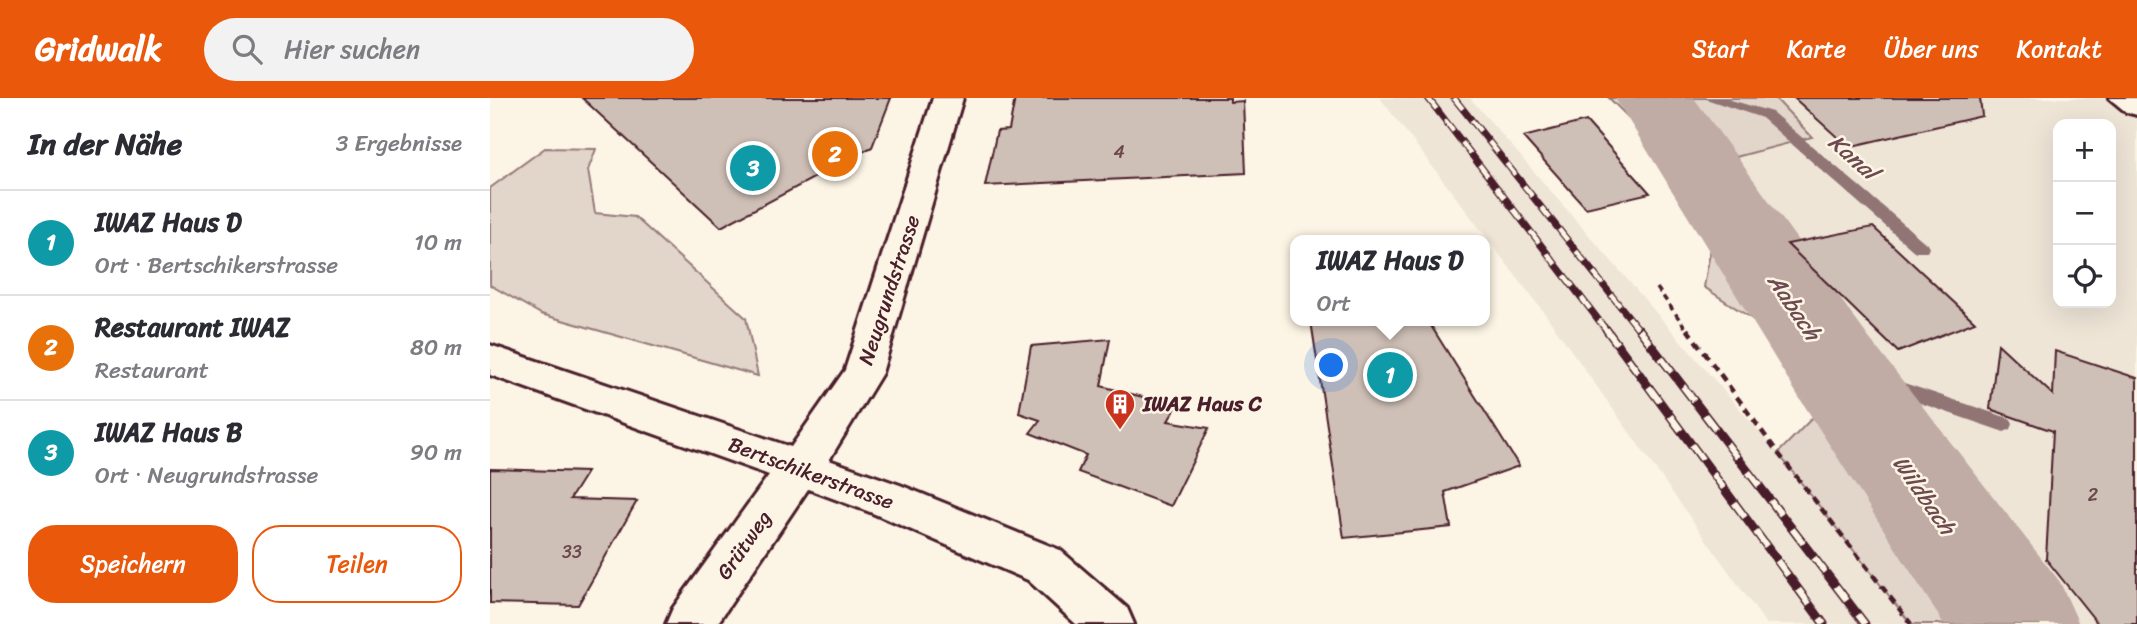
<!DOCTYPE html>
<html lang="de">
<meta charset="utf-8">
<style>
body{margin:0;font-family:Sriracha,sans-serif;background:#f2f2f3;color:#2b2b33}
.controls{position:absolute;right:21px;top:21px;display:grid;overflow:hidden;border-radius:14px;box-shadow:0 7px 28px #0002}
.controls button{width:63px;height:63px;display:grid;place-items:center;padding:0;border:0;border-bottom:2px solid #e1e1e2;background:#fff;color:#2b2b33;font:35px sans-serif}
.you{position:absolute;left:842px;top:268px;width:24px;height:24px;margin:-18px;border:5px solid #fff;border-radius:50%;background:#1a73e8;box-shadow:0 0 0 10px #1a73e833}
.badge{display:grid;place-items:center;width:46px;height:46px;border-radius:50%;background:#ea580c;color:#fff;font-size:23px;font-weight:700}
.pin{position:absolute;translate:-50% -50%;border:4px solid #fff;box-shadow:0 2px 7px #0006}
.popup{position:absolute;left:800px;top:137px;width:200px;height:91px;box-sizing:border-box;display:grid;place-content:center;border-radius:14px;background:#fff;filter:drop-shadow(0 2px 5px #0005);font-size:23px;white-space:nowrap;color:#7c7c81}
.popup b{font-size:26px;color:#2b2b33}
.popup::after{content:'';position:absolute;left:50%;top:100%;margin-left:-14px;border:14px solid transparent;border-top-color:#fff}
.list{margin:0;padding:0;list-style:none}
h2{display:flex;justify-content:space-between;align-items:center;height:91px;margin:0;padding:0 28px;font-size:30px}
h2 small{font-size:23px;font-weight:400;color:#7c7c81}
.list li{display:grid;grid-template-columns:46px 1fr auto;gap:21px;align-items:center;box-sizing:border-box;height:105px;padding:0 28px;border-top:2px solid #e1e1e2}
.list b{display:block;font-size:26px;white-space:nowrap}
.list p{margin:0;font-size:23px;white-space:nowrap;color:#7c7c81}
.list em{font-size:23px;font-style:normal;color:#7c7c81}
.actions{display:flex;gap:14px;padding:21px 28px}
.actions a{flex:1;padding:16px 0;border:2px solid #ea580c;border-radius:28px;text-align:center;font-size:24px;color:#ea580c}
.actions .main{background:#ea580c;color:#fff}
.icon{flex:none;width:38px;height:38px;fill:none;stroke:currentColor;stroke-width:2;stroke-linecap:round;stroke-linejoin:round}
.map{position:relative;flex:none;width:1647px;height:526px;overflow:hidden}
header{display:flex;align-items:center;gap:42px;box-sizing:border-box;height:98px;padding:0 35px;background:#ea580c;color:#fff}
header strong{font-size:33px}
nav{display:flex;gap:38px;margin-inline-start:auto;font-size:24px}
.search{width:490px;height:63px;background:#f2f2f3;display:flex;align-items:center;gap:18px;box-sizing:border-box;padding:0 24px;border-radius:38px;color:#7c7c81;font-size:26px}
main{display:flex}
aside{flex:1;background:#fff}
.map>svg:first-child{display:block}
</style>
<header>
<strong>Gridwalk</strong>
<div class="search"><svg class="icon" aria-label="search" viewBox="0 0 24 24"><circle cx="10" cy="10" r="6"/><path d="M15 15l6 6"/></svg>Hier suchen</div>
<nav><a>Start</a><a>Karte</a><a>Über uns</a><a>Kontakt</a></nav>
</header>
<main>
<aside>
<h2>In der Nähe<small>3 Ergebnisse</small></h2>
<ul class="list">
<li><span class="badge" style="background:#0f9aa8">1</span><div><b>IWAZ Haus D</b><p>Ort · Bertschikerstrasse</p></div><em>10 m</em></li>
<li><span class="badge" style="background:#e8710a">2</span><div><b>Restaurant IWAZ</b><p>Restaurant</p></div><em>80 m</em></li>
<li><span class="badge" style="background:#0f9aa8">3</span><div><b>IWAZ Haus B</b><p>Ort · Neugrundstrasse</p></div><em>90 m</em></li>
</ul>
<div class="actions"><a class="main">Speichern</a><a>Teilen</a></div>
</aside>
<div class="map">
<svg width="1647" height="526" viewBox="0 0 1647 526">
<rect width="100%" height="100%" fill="#fcf5e5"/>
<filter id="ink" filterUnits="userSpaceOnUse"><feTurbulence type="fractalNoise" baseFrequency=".0143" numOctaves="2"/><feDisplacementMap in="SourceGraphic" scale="14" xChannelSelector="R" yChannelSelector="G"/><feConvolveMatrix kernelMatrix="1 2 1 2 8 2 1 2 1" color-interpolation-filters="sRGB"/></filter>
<g filter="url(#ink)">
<!-- built -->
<g fill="#eee5d7" fill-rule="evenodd">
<path d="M890 0H980L1288 355 1421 526H1276L1058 220Z"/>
<path d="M1285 0H1647V526H1550L1297 146 1246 59 1322 39ZM1568 26H1621V205H1568Z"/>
</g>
<!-- green -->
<g fill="#e2d5ca" stroke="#967a7a" stroke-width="2">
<path d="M1119 0H1285L1322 39 1246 59 1297 146 1549 526H1421L1288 355 1327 315 1273 228 1214 189 1222 143 1180 88 1193 74Z"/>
<path d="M55 50 106 51 98 72 105 115 145 119 256 220 268 278 51 216 0 187V90Z"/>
</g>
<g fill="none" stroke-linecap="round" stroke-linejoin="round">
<!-- stream -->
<g fill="#917474" fill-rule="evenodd">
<path d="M1213 0H1234L1282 14 1437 146 1439 150 1437 154H1425L1272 20Z"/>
<path d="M1343 261 1521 321 1523 326 1521 331 1514 334 1337 273 1334 268 1337 263Z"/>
</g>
<!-- river -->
<path fill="#c0aca5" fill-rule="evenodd" d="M1125 0H1204L1379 240 1570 484 1589 526H1454L1307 296Z"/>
</g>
<!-- building -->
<g fill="#cfc0b7" stroke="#4a1f2b" stroke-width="2">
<path d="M92 0H401L382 49 231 129Z"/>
<path d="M525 0H740V4L753 3 756 75 495 88 507 33 519 32Z"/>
<path d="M1304 0H1490L1492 18 1358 49Z"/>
<path d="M1096 23 1160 95 1096 110 1033 39Z"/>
<path d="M1383 129 1485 224 1408 254 1297 146Z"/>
<path d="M821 223H938L1029 368 955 394 961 429 854 440Z"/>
<path d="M620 241 611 288 687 308 678 323 719 330 681 408 588 374 596 357 540 335 550 322 529 315 541 248Z"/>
<path d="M1508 246 1563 297 1565 253 1647 280V526H1608L1556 461 1563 333 1500 311Z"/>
<path d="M0 371 97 374 80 401 147 403 88 507 0 505Z"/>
</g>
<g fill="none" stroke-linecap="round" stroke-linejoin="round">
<!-- minor casing -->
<g stroke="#4a1f2b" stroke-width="6">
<path id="minor" d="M443 0H473L392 275 339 362 410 387 570 452 637 510 644 526H586L538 482 380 414 318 391 227 526H176L183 510 279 377 0 277V247L301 349 355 272Z"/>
</g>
<!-- major casing -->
<g stroke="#4a1f2b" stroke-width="6">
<path id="major" d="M1619 0H1647V17L1636 14Z"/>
</g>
<!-- path-far1 -->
<path stroke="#4a1f2b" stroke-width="3.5" stroke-dasharray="6 4.5" stroke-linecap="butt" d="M1167 190 1198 233"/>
<!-- path -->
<path stroke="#4a1f2b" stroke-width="4.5" stroke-dasharray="8 6" stroke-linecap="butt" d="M1197 231 1288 355 1421 526"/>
<!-- minor -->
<use href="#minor" fill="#fcf5e5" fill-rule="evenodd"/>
<!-- major -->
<use href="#major" fill="#fcf5e5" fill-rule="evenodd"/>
<!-- rail-far1 casing -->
<g stroke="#4a1f2b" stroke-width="7">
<g id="rail-far1">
<path d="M938 0 1117 233"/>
<path d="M964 0 1150 233"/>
</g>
</g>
<!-- rail casing -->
<g stroke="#4a1f2b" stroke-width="9">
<g id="rail">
<path d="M1116 231 1334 526"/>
<path d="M1149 231 1375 526"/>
</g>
</g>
<!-- rail-far1 -->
<use href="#rail-far1" stroke="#fcf5e5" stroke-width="4.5" stroke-dasharray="14" stroke-linecap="butt"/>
<!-- rail -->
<use href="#rail" stroke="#fcf5e5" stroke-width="6" stroke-dasharray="18" stroke-linecap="butt"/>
</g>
</g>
<!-- icons -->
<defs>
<g id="building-pin" transform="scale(1.575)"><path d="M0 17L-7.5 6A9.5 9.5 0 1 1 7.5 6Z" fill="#c8321e" stroke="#fcf5e5"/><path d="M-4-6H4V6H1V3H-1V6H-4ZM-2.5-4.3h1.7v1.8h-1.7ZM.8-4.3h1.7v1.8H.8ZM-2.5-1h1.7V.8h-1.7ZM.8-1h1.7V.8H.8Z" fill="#fff"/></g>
</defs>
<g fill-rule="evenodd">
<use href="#building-pin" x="630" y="306"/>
</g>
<g text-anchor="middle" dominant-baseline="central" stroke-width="5" stroke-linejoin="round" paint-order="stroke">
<!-- number labels -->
<g font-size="18" fill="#6b474e">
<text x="629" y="54">4</text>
<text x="1603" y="397">2</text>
<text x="82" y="454">33</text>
</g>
<!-- street labels -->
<g font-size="21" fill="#4a1f2b" stroke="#fcf5e5">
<text transform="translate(399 192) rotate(-72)">Neugrundstrasse</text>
<text transform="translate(321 375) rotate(20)">Bertschikerstrasse</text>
<text transform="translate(254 447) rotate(-55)">Grütweg</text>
</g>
<!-- poi labels -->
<g font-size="21" font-weight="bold" fill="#4a1f2b" stroke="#fcf5e5" text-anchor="start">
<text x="653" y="306">IWAZ Haus C</text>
</g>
<!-- water labels -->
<g font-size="23" font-style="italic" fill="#6d4950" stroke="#fcf5e5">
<text transform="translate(1363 59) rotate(41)">Kanal</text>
<text transform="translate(1304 209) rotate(56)">Aabach</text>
<text transform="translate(1434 397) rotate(55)">Wildbach</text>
</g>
</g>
</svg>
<div class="controls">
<button>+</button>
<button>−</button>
<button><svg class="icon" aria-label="locate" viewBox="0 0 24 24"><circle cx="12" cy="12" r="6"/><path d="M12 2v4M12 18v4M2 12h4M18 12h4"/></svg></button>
</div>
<div class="you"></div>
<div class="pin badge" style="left:900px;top:277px;background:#0f9aa8">1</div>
<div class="popup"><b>IWAZ Haus D</b>Ort</div>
<div class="pin badge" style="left:345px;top:56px;background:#e8710a">2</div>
<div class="pin badge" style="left:263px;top:70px;background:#0f9aa8">3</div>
</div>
</main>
